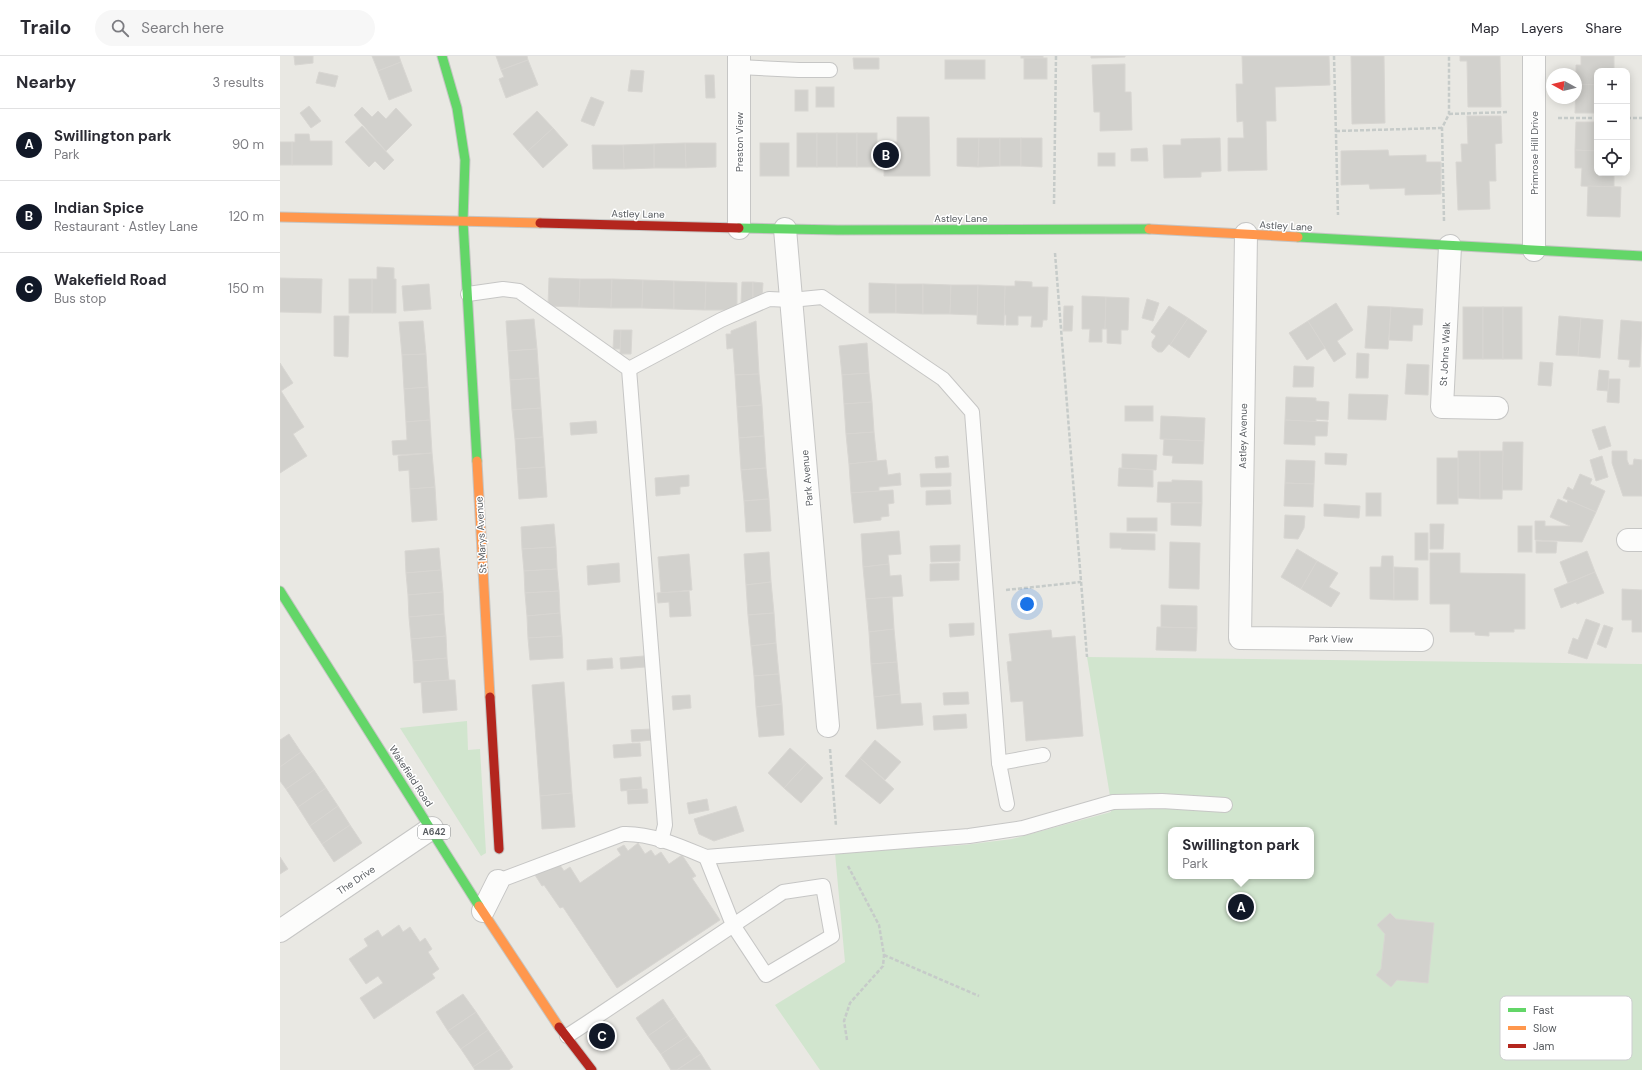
<!DOCTYPE html>
<meta charset="utf-8">
<style>
body{margin:0;font-family:"DM Sans",sans-serif;background:#f7f7f7;color:#2b2b33}
.controls{position:absolute;right:12px;top:12px;display:grid;overflow:hidden;border-radius:8px;box-shadow:0 2px 10px #0003}
.controls button{width:36px;height:36px;display:grid;place-items:center;padding:0;border:0;border-bottom:1px solid #e1e1e2;background:#fff;color:#2b2b33;font:20px sans-serif}
.compass{position:absolute;left:1266px;top:12px;width:36px;height:36px;border-radius:50%;background:#fff;box-shadow:0 2px 10px #0003;rotate:278deg}
.you{position:absolute;left:747px;top:548px;width:14px;height:14px;margin:-10px;border:3px solid #fff;border-radius:50%;background:#1a73e8;box-shadow:0 0 0 6px #1a73e833}
.badge{display:grid;place-items:center;width:26px;height:26px;border-radius:50%;background:#111827;color:#fff;font-size:13px;font-weight:700}
.pin{position:absolute;translate:-50% -50%;border:2px solid #fff;box-shadow:0 1px 4px #0006}
.popup{position:absolute;left:888px;top:771px;width:146px;height:52px;box-sizing:border-box;display:grid;place-content:center;border-radius:8px;background:#fff;filter:drop-shadow(0 1px 3px #0005);font-size:13px;white-space:nowrap;color:#7c7c81}
.popup b{font-size:15px;color:#2b2b33}
.popup::after{content:'';position:absolute;left:50%;top:100%;margin-left:-8px;border:8px solid transparent;border-top-color:#fff}
.list{margin:0;padding:0;list-style:none}
h2{display:flex;justify-content:space-between;align-items:center;height:52px;margin:0;padding:0 16px;font-size:17px}
h2 small{font-size:13px;font-weight:400;color:#7c7c81}
.list li{display:grid;grid-template-columns:26px 1fr auto;gap:12px;align-items:center;box-sizing:border-box;height:72px;padding:0 16px;border-top:1px solid #e1e1e2}
.list b{display:block;font-size:15px;white-space:nowrap}
.list p{margin:0;font-size:13px;white-space:nowrap;color:#7c7c81}
.list em{font-size:13px;font-style:normal;color:#7c7c81}
.icon{flex:none;width:22px;height:22px;fill:none;stroke:currentColor;stroke-width:2;stroke-linecap:round;stroke-linejoin:round}
.map{position:relative;flex:none;width:1362px;height:1014px;overflow:hidden}
header{display:flex;align-items:center;gap:24px;box-sizing:border-box;height:56px;padding:0 20px;background:#fff;border-bottom:1px solid #e1e1e2}
header strong{font-size:19px}
nav{display:flex;gap:22px;margin-inline-start:auto;font-size:14px}
.search{width:280px;height:36px;background:#f7f7f7;display:flex;align-items:center;gap:10px;box-sizing:border-box;padding:0 14px;border-radius:22px;color:#7c7c81;font-size:15px}
main{display:flex}
aside{flex:1;background:#fff}
.map>svg:first-child{display:block}
</style>
<header>
<strong>Trailo</strong>
<div class="search"><svg class="icon" aria-label="search" viewBox="0 0 24 24"><circle cx="10" cy="10" r="6"/><path d="M15 15l6 6"/></svg>Search here</div>
<nav><a>Map</a><a>Layers</a><a>Share</a></nav>
</header>
<main>
<aside>
<h2>Nearby<small>3 results</small></h2>
<ul class="list">
<li><span class="badge">A</span><div><b>Swillington park</b><p>Park</p></div><em>90 m</em></li>
<li><span class="badge">B</span><div><b>Indian Spice</b><p>Restaurant · Astley Lane</p></div><em>120 m</em></li>
<li><span class="badge">C</span><div><b>Wakefield Road</b><p>Bus stop</p></div><em>150 m</em></li>
</ul>
</aside>
<div class="map">
<svg width="1362" height="1014" viewBox="0 0 1362 1014">
<rect width="100%" height="100%" fill="#e9e8e3"/>
<!-- green -->
<g fill="#d1e5ce" fill-rule="evenodd">
<path d="M807 601 1362 608V1014H540L495 949 565 906 555 797 684 789 732 783 831 756 830 740ZM891 774H1031V820H891Z"/>
<path d="M187 665 188 694 200 693 206 797 201 800 120 672Z"/>
</g>
<!-- building -->
<g fill="#d2d1cd" stroke="#d8d6d2">
<path d="M14 0H33V7L15 9Z"/>
<path d="M92 0H119L121 6 98 15Z"/>
<path d="M216 0H247L248 4 221 14Z"/>
<rect x="741" y="0" width="22" height="2"/>
<path d="M811 0H845V1L811 2Z"/>
<path d="M962 0H1049L1050 29 995 31 996 65H986L987 114 948 115V82H964L963 65 957 66 956 28H963Z"/>
<path d="M1071 0H1104L1105 67 1072 68Z"/>
<path d="M1180 0H1220L1221 51H1188L1187 5H1180Z"/>
<path d="M1301 0H1334V15H1317V29L1296 28V9H1301Z"/>
<path d="M573 2H599V13H574Z"/>
<rect x="744" y="2" width="23" height="21"/>
<path d="M248 4 258 29 226 42 219 23 224 21 221 14Z"/>
<rect x="665" y="4" width="40" height="19"/>
<path d="M121 6 132 35 109 44 98 15Z"/>
<path d="M845 8V36H851L852 74 820 75V56H814L812 9Z"/>
<path d="M351 14 364 15 362 36 348 35Z"/>
<path d="M39 16 58 20 55 31 36 27Z"/>
<path d="M425 19H434L435 42H426Z"/>
<path d="M1296 28 1317 29V57H1295Z"/>
<rect x="536" y="31" width="18" height="20"/>
<rect x="515" y="34" width="13" height="21"/>
<path d="M311 41 324 46 314 70 301 65Z"/>
<path d="M29 50 41 65 31 72 20 57Z"/>
<path d="M82 51 92 61 98 55 106 63 116 52 132 69 106 95 74 59Z"/>
<path d="M257 55 273 72 248 95 233 78Z"/>
<path d="M1187 60H1221L1222 87 1215 88 1216 125H1209L1210 153 1178 154 1176 106H1182L1181 88H1188Z"/>
<path d="M617 61H649L650 120H604V86H617Z"/>
<path d="M1296 66H1317V95L1295 94Z"/>
<path d="M82 70 114 104 104 114 95 105 89 111 65 86Z"/>
<path d="M273 72 288 89 263 112 248 95Z"/>
<rect x="517" y="77" width="20" height="34"/>
<rect x="537" y="77" width="20" height="34"/>
<rect x="557" y="77" width="20" height="34"/>
<rect x="577" y="77" width="20" height="34"/>
<path d="M15 78H29L30 85H52V109H12V86H15Z"/>
<path d="M677 82H699L698 111 677 110Z"/>
<path d="M699 82H720V110L698 111Z"/>
<rect x="720" y="82" width="21" height="28"/>
<path d="M741 82H762V111L741 110Z"/>
<path d="M940 82 941 115 921 116V121L884 122 883 89H901V83Z"/>
<rect x="0" y="86" width="12" height="23"/>
<path d="M405 87H436V111L406 112Z"/>
<path d="M405 87 406 112H374V88Z"/>
<rect x="480" y="87" width="29" height="33"/>
<path d="M374 88V112L344 113 343 89Z"/>
<path d="M312 89H343L344 113H313Z"/>
<path d="M867 92 868 105H851V93Z"/>
<path d="M1108 94 1109 100 1146 99V106H1161V138L1125 139V132L1090 133 1089 128 1061 129V95Z"/>
<path d="M1295 94 1317 95V117H1334V131L1301 130 1302 112H1295Z"/>
<rect x="818" y="97" width="17" height="13"/>
<path d="M1308 130 1341 131 1340 161 1307 160Z"/>
<path d="M97 211 114 212V223H116V257H92V223H97Z"/>
<path d="M0 222 42 223 41 257 0 256Z"/>
<path d="M269 222 300 223 299 251 268 250Z"/>
<rect x="69" y="223" width="23" height="34"/>
<path d="M300 223H332L331 252 299 251Z"/>
<path d="M332 223 363 224 362 252H331Z"/>
<path d="M363 224 394 225V253L362 252Z"/>
<path d="M394 225 426 226 425 254 394 253Z"/>
<path d="M735 225 752 226V231H768L767 264H763L762 271H751L752 260H738V269H726V259H724L725 230H735Z"/>
<path d="M426 226 457 227V254H425Z"/>
<path d="M462 226H473V248L461 247Z"/>
<path d="M473 226 483 227 482 242 473 241Z"/>
<path d="M589 227 616 228V257H589Z"/>
<path d="M149 228 151 253 124 255 122 230Z"/>
<path d="M616 228H643V258L616 257Z"/>
<path d="M643 228 671 229 670 258H643Z"/>
<path d="M671 229H698L697 259 670 258Z"/>
<path d="M698 229 725 230 724 269 697 268Z"/>
<path d="M802 240 826 241 825 273H822V286H809L810 273H802Z"/>
<path d="M826 241 849 242 848 274H841V288L827 287V273H825Z"/>
<path d="M867 243 879 247 873 265 862 262Z"/>
<path d="M1056 247 1073 274 1057 285 1066 298 1054 306 1028 265Z"/>
<path d="M784 250H793L792 275H783Z"/>
<path d="M889 250 908 262 890 289 889 288 882 296H878L872 291V286L876 280 871 276Z"/>
<path d="M1088 250 1111 251 1108 293 1085 292Z"/>
<path d="M1111 251 1143 253 1142 269H1133L1132 285 1109 284Z"/>
<rect x="1183" y="251" width="20" height="52"/>
<rect x="1203" y="251" width="20" height="52"/>
<rect x="1223" y="251" width="19" height="52"/>
<path d="M54 260H69L68 301 54 300Z"/>
<path d="M1279 260 1301 262 1298 300 1276 299Z"/>
<path d="M908 262 927 275 909 302 890 289Z"/>
<path d="M1301 262 1323 264 1320 302 1298 300Z"/>
<path d="M254 263 257 293 228 295 226 265Z"/>
<path d="M1341 264 1362 266 1360 311H1349L1350 304 1338 303Z"/>
<path d="M143 265 146 298 122 299 119 266Z"/>
<path d="M476 265 479 318 455 319 453 292 447 293 446 278H451V275Z"/>
<path d="M1028 265 1045 292 1027 304 1009 277Z"/>
<path d="M334 274H341L340 293H333Z"/>
<path d="M341 274H352L351 298H340Z"/>
<path d="M587 287 589 317 562 319 559 290Z"/>
<path d="M257 293 259 322 230 324 228 295Z"/>
<path d="M1077 297 1089 298 1088 322H1076Z"/>
<path d="M146 298 148 331 124 333 122 299Z"/>
<path d="M1260 306 1273 307 1271 330 1258 329Z"/>
<path d="M0 307 13 327 1 335 24 371 13 378 27 400 0 417Z"/>
<path d="M1127 308 1149 309 1148 339 1125 338Z"/>
<path d="M1014 310 1034 311 1033 331H1013Z"/>
<path d="M1319 314 1329 315 1328 335 1317 334Z"/>
<path d="M589 317 592 346 564 348 562 319Z"/>
<path d="M479 318 482 349 457 351 455 319Z"/>
<path d="M259 322 261 352 232 354 230 324Z"/>
<path d="M1329 323H1340L1339 347 1327 346Z"/>
<path d="M148 331 150 364 126 366 124 333Z"/>
<path d="M1069 338 1108 339 1106 364 1068 363Z"/>
<path d="M1006 341 1036 342V345L1049 346 1048 364 1036 363V366L1005 364Z"/>
<path d="M592 346 594 376 566 378 564 348Z"/>
<path d="M482 349 484 380 459 382 457 351Z"/>
<rect x="845" y="350" width="28" height="15"/>
<path d="M261 352 263 381 235 383 232 354Z"/>
<path d="M881 360 925 362 924 385 880 383Z"/>
<path d="M150 364 152 397 113 399 112 385 127 384 126 366Z"/>
<path d="M1005 364 1048 366 1047 380H1035V389L1004 388Z"/>
<path d="M316 365 317 377 291 379 290 367Z"/>
<path d="M1325 370 1331 390 1319 394 1312 374Z"/>
<path d="M594 376 597 405 569 408 566 378Z"/>
<path d="M484 380 486 412 461 414 459 382Z"/>
<path d="M263 381 265 411 237 413 235 383Z"/>
<path d="M884 383 924 385 923 408 892 407 893 400 883 399Z"/>
<path d="M1223 386H1243L1242 434H1222Z"/>
<path d="M1178 395H1200V443L1178 442Z"/>
<path d="M1200 395H1223L1222 443H1200Z"/>
<path d="M1332 395H1347V404L1349 409H1353L1354 403 1362 404V440H1343L1332 407Z"/>
<path d="M152 397 155 431 130 433 129 414 119 415 118 400Z"/>
<path d="M1045 397 1067 398 1066 409 1045 408Z"/>
<path d="M842 398 877 399 876 414 842 412Z"/>
<path d="M668 400 669 411 656 412 655 401Z"/>
<path d="M1322 400 1328 421 1316 425 1310 404Z"/>
<rect x="1157" y="402" width="21" height="46"/>
<path d="M606 404 608 419 620 417 621 429 599 431V435L571 437 569 408Z"/>
<path d="M1006 404 1035 405 1034 428 1005 427Z"/>
<path d="M265 411 267 441 239 443 237 413Z"/>
<path d="M486 412 489 443 464 445 461 414Z"/>
<path d="M839 412 873 414V431L838 430Z"/>
<path d="M671 417V430L641 431 640 418Z"/>
<path d="M1300 418 1312 423 1310 428 1325 435 1316 456 1283 442 1288 431 1293 434Z"/>
<path d="M409 419V430L400 431V438L376 440 375 422Z"/>
<path d="M892 424 922 425V447L877 446 878 426H892Z"/>
<path d="M1005 427 1034 428 1033 451 1004 450Z"/>
<path d="M155 431 157 464 132 466 130 433Z"/>
<path d="M613 434 614 447 608 448 609 460 601 461V464L574 467 571 437Z"/>
<path d="M670 434 671 448 646 449V435Z"/>
<rect x="1086" y="437" width="15" height="23"/>
<path d="M489 443 491 475 466 476 464 445Z"/>
<path d="M1278 443 1287 447 1288 444 1316 456 1302 486 1255 484V465H1265V470H1290L1270 461Z"/>
<path d="M891 447H922L921 470 891 469Z"/>
<path d="M1044 448 1080 450 1079 462 1044 460Z"/>
<path d="M1005 459 1025 460 1024 472 1018 483 1004 482Z"/>
<rect x="847" y="462" width="30" height="13"/>
<path d="M274 468 276 491 242 493 241 471Z"/>
<path d="M1150 468H1164L1163 493H1150Z"/>
<rect x="1238" y="470" width="14" height="26"/>
<path d="M619 475 621 498 608 499 609 508 583 511 581 478Z"/>
<path d="M830 477 875 478V494L841 493 842 492H830Z"/>
<rect x="1135" y="477" width="13" height="27"/>
<path d="M1256 485 1277 486 1276 497H1256Z"/>
<path d="M890 486 920 487 919 533 889 532Z"/>
<path d="M680 489V505L651 506 650 490Z"/>
<path d="M276 491 277 513 244 515 242 493Z"/>
<path d="M159 492 161 514 126 517 125 495Z"/>
<path d="M1017 493 1037 505 1021 533 1001 521Z"/>
<path d="M1307 495 1315 516 1288 527 1280 506Z"/>
<path d="M489 496 491 526 466 529 464 498Z"/>
<path d="M1150 497H1180V517L1245 518V573H1234V576H1209V580L1195 579V576H1170V548H1150Z"/>
<path d="M409 498 412 534 381 537 378 501Z"/>
<path d="M1102 500H1113L1114 544 1090 543V511H1101Z"/>
<path d="M1037 505 1058 517 1049 531 1060 537 1051 551 1021 533Z"/>
<path d="M339 507 340 526 308 529 307 510Z"/>
<path d="M679 507V524L650 525V508Z"/>
<path d="M609 508 610 520 621 519 623 540 586 543 583 511Z"/>
<path d="M1114 511 1138 512V544H1114Z"/>
<path d="M277 513 279 535 245 537 244 515Z"/>
<path d="M161 514 163 536 128 539 126 517Z"/>
<path d="M1315 516 1324 537 1297 548 1296 546 1281 552 1274 533Z"/>
<path d="M491 526 494 557 468 559 466 529Z"/>
<path d="M1342 533 1362 534V576H1352V564H1342Z"/>
<path d="M279 535 280 557 247 560 245 537Z"/>
<path d="M409 535 411 560 390 561 389 546 378 547 377 537Z"/>
<path d="M163 536 164 558 129 561 128 539Z"/>
<path d="M612 541 614 573 589 576 586 543Z"/>
<path d="M881 549 917 550V572L881 571Z"/>
<path d="M280 557 282 580 248 582 247 560Z"/>
<path d="M494 557 496 587 471 590 468 559Z"/>
<path d="M164 558 166 580 131 583 129 561Z"/>
<path d="M1306 563 1320 568 1307 603 1288 597 1293 582 1298 584Z"/>
<path d="M694 567V579L670 581 669 568Z"/>
<path d="M1324 569 1333 572 1326 592 1317 588Z"/>
<path d="M877 571 917 572 916 595 876 594Z"/>
<path d="M614 573 617 606 591 608 589 576Z"/>
<path d="M771 574 772 582 795 580 803 680 746 685 743 645 731 646 727 606 732 605 729 578Z"/>
<path d="M166 580 167 602 133 605 131 583Z"/>
<path d="M282 580 283 602 250 604 248 582Z"/>
<path d="M496 587 499 618 474 620 471 590Z"/>
<path d="M364 600 365 611 341 613 340 602Z"/>
<path d="M167 602 169 624 134 627 133 605Z"/>
<path d="M332 602 333 612 307 614V604Z"/>
<path d="M617 606 620 638 594 641 591 608Z"/>
<path d="M499 618 502 648 476 651 474 620Z"/>
<path d="M169 624H175L177 654 143 657 141 626Z"/>
<path d="M284 626 292 737 260 740 252 629Z"/>
<path d="M688 636 689 648 664 649 663 637Z"/>
<path d="M620 638 621 648 641 647 643 669 597 673 594 641Z"/>
<path d="M410 639 411 652 393 654 392 640Z"/>
<path d="M502 648 504 679 479 681 476 651Z"/>
<path d="M686 658 687 672 654 674 653 660Z"/>
<path d="M372 673V684L352 686 351 674Z"/>
<path d="M9 678 21 696 0 711V684Z"/>
<path d="M595 684 621 706 605 724 580 702Z"/>
<path d="M360 687 361 700 334 702 333 689Z"/>
<path d="M510 692 527 707 504 732 488 717Z"/>
<path d="M21 696 34 714 6 733 0 725V711Z"/>
<path d="M580 702 614 733 600 748 565 720Z"/>
<path d="M527 707 543 722 521 747 504 732Z"/>
<path d="M34 714 46 732 18 751 6 733Z"/>
<path d="M361 721 362 733 341 735 340 723Z"/>
<path d="M46 732 58 750 30 770 18 751Z"/>
<path d="M362 733H367L368 747 348 748 347 734Z"/>
<path d="M292 737 295 771 262 773 260 740Z"/>
<path d="M427 743 429 754 409 758 407 747Z"/>
<path d="M58 750 70 769 42 788 30 770Z"/>
<path d="M456 750 464 775 434 785 419 778 414 763Z"/>
<path d="M70 769 82 787 54 806 42 788Z"/>
<path d="M358 787 365 798 371 794 375 800 381 796 389 808 402 799 416 820 412 822 440 864 337 932 283 851 280 852 264 829 262 830 255 819 280 809 284 815 290 811 300 827 341 799 337 793 344 789 348 795Z"/>
<path d="M0 801 8 813 0 818Z"/>
<path d="M1110 857 1116 863 1154 867 1148 927 1117 924 1111 931 1096 919 1101 913 1105 878 1097 869Z"/>
<path d="M119 869 123 876 130 871 140 886 145 882 152 893 148 896 159 913 152 918 155 922 94 963 80 942 103 927 98 920 86 928 69 903 88 890 84 883 98 874 102 881Z"/>
<path d="M183 938 196 956 168 975 156 956Z"/>
<path d="M383 943 395 961 368 980 356 962Z"/>
<path d="M196 956 208 974 181 993 168 975Z"/>
<path d="M395 961 408 980 381 998 368 980Z"/>
<path d="M208 974 221 993 193 1011 181 993Z"/>
<path d="M408 980 421 998 397 1014H391L381 998Z"/>
<path d="M221 993 233 1011 229 1014H195L193 1011Z"/>
<path d="M421 998 431 1014H397Z"/>
</g>
<g fill="none" stroke-linecap="round" stroke-linejoin="round">
<!-- lane casing -->
<g stroke="#c6c6c5" stroke-width="16">
<g id="lane">
<path d="M459 11 519 14H550"/>
<path d="M188 238 223 233 239 235 349 313 385 769 381 785"/>
<path d="M349 313 441 264 489 243 511 244 542 241 663 323 692 356 719 707 727 748"/>
<path d="M719 707 763 699"/>
<path d="M218 825 343 778C371 777 400 790 426 801L689 780 743 772 833 746 882 745 945 749"/>
<path d="M287 980 307 967 503 836 543 830 552 880 486 919 453 869 426 801"/>
</g>
</g>
<!-- street casing -->
<g stroke="#c6c6c5" stroke-width="24">
<g id="street">
<path d="M459 0V172"/>
<path d="M1254 0V194"/>
<path d="M505 173 548 670"/>
<path d="M966 178 960 582 1142 584"/>
<path d="M1170 190 1162 351 1217 352"/>
<path d="M1348 484H1362"/>
<path d="M203 855 218 825"/>
<path d="M0 875 152 772"/>
</g>
</g>
<!-- fast casing -->
<g stroke="#c5c5c3" stroke-width="11">
<g id="fast">
<path d="M162 0 177 52 185 104 183 165 197 405"/>
<path d="M459 172 558 174 869 173"/>
<path d="M1018 181 1362 200"/>
<path d="M0 535 199 850"/>
</g>
</g>
<!-- slow casing -->
<g stroke="#c5c5c3" stroke-width="11">
<g id="slow">
<path d="M0 161 260 167"/>
<path d="M869 173 1018 181"/>
<path d="M197 405 210 641"/>
<path d="M199 850 279 971"/>
</g>
</g>
<!-- jam casing -->
<g stroke="#c5c5c3" stroke-width="11">
<g id="jam">
<path d="M260 167 459 172"/>
<path d="M210 641 219 793"/>
<path d="M279 971 312 1014"/>
</g>
</g>
<!-- path -->
<g stroke="#c6cbc9" stroke-width="2.5" stroke-dasharray="4 2" stroke-linecap="butt">
<path d="M1054 0 1058 159"/>
<path d="M1169 58 1229 56"/>
<path d="M1278 62H1317"/>
<path d="M1347 62H1362"/>
<path d="M1056 75 1162 72"/>
<path d="M774 148 776 0"/>
<path d="M1164 165 1162 72 1169 58V0"/>
<path d="M775 197 807 601"/>
<path d="M726 534 801 526"/>
<path d="M550 693 556 770"/>
<path d="M604 899 699 940"/>
<path d="M567 984 564 965 570 947 603 910 604 899 599 869 568 810"/>
</g>
<!-- lane -->
<use href="#lane" stroke="#fcfcfb" stroke-width="14"/>
<!-- street -->
<use href="#street" stroke="#fcfcfb" stroke-width="22"/>
<!-- fast -->
<use href="#fast" stroke="#63d668" stroke-width="9"/>
<!-- slow -->
<use href="#slow" stroke="#ff974d" stroke-width="9"/>
<!-- jam -->
<use href="#jam" stroke="#b3261e" stroke-width="9"/>
</g>
<g text-anchor="middle" dominant-baseline="central" stroke-width="3" stroke-linejoin="round" paint-order="stroke">
<!-- shield labels -->
<rect fill="#fff" stroke="#8b8e90" stroke-width="1" x="138" y="769" width="32" height="14" rx="3"/>
<g font-size="9" font-weight="bold" fill="#595d61">
<text x="154" y="776">A642</text>
</g>
<!-- street labels -->
<g font-size="10" fill="#595d61" stroke="#fff">
<text transform="translate(459 86) rotate(-90)">Preston View</text>
<text transform="translate(1254 97) rotate(-90)">Primrose Hill Drive</text>
<text transform="translate(358 158) rotate(1)">Astley Lane</text>
<text x="681" y="162">Astley Lane</text>
<text transform="translate(1006 170) rotate(3)">Astley Lane</text>
<text transform="translate(1165 298) rotate(-87)">St Johns Walk</text>
<text transform="translate(963 380) rotate(-89)">Astley Avenue</text>
<text transform="translate(527 422) rotate(-95)">Park Avenue</text>
<text transform="translate(201 479) rotate(-93)">St Marys Avenue</text>
<text transform="translate(1051 583) rotate(1)">Park View</text>
<text transform="translate(131 720) rotate(57)">Wakefield Road</text>
<text transform="translate(76 824) rotate(-34)">The Drive</text>
</g>
</g>
<!-- legend -->
<rect x="1220" y="940" width="132" height="64" rx="6" fill="#fff" stroke="#cdced0" stroke-width="1"/>
<rect x="1228" y="952" width="18" height="4" fill="#63d668"/>
<rect x="1228" y="970" width="18" height="4" fill="#ff974d"/>
<rect x="1228" y="988" width="18" height="4" fill="#b3261e"/>
<g font-size="11" fill="#595d61">
<text x="1253" y="958">Fast</text>
<text x="1253" y="976">Slow</text>
<text x="1253" y="994">Jam</text>
</g>
</svg>
<div class="controls">
<button>+</button>
<button>−</button>
<button><svg class="icon" aria-label="locate" viewBox="0 0 24 24"><circle cx="12" cy="12" r="6"/><path d="M12 2v4M12 18v4M2 12h4M18 12h4"/></svg></button>
</div>
<svg class="compass" viewBox="-18 -18 36 36"><path d="M0-13l5 13h-10z" fill="#e53935"/><path d="M0 13l5-13h-10z" fill="#7c7c81"/></svg>
<div class="you"></div>
<div class="pin badge" style="left:961px;top:851px">A</div>
<div class="popup"><b>Swillington park</b>Park</div>
<div class="pin badge" style="left:606px;top:99px">B</div>
<div class="pin badge" style="left:322px;top:980px">C</div>
</div>
</main>
